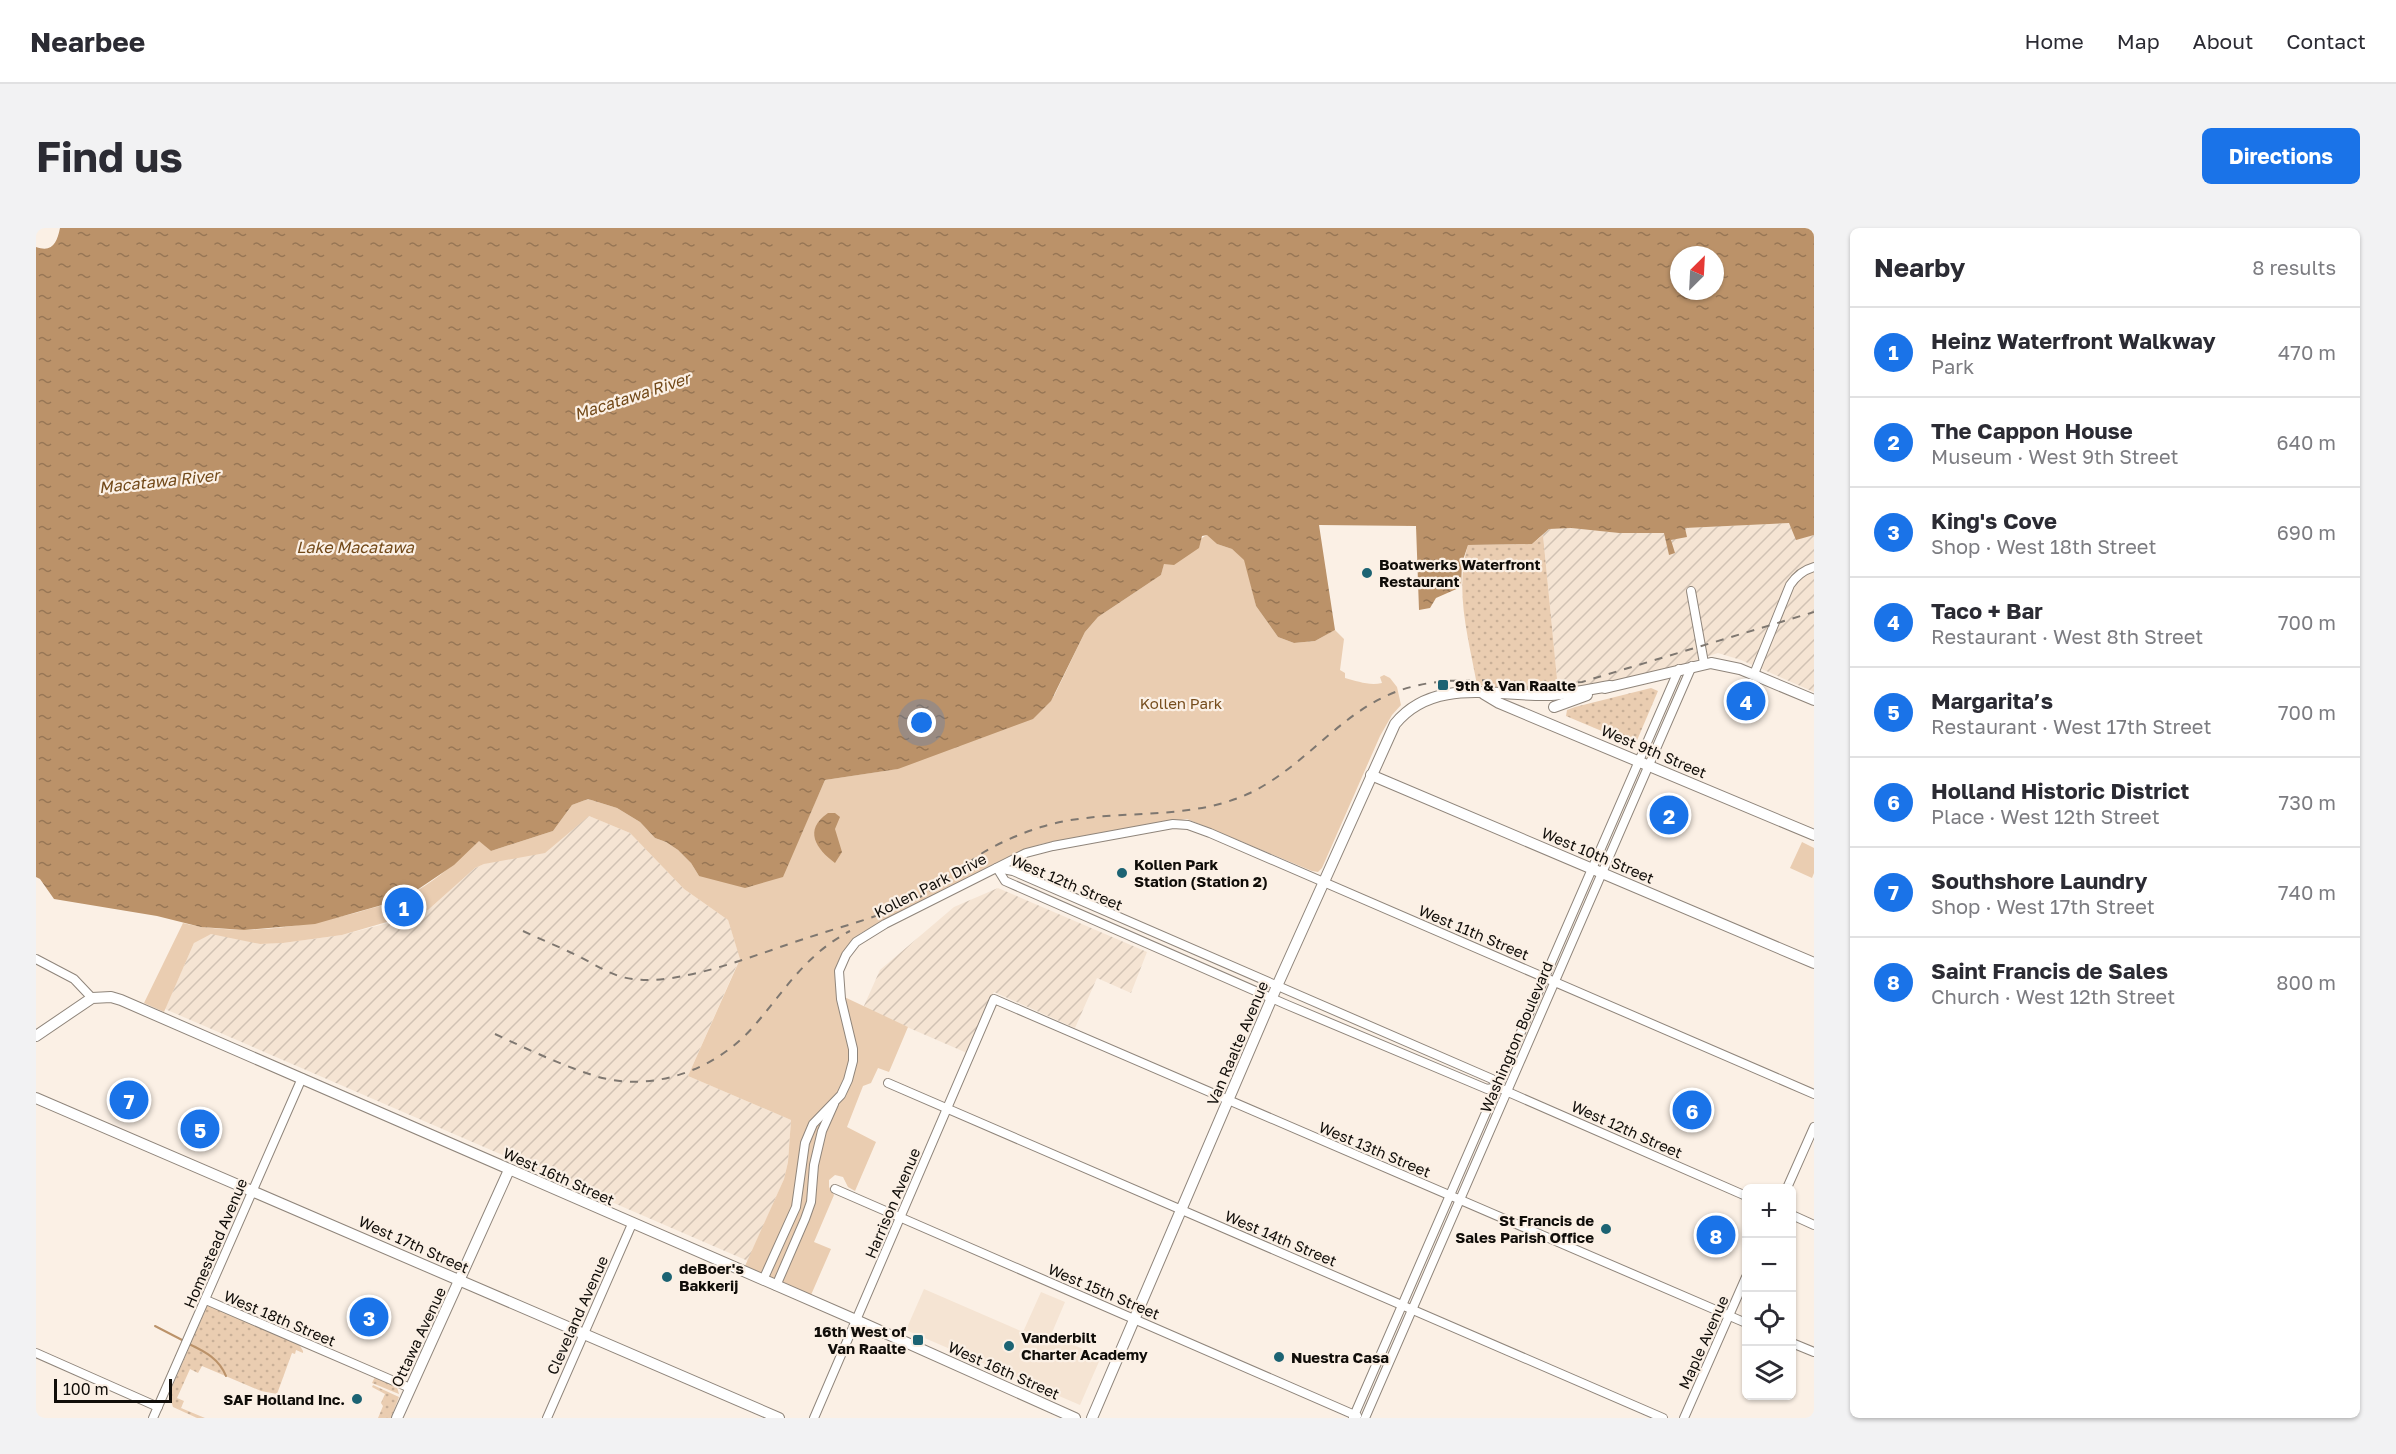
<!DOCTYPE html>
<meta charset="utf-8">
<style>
body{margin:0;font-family:"Golos Text",sans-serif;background:#f2f2f3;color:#2b2b33}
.controls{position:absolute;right:18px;bottom:18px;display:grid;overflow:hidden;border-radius:9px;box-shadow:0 2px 4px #0004}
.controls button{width:54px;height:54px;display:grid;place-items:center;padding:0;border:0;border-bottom:2px solid #e1e1e2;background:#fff;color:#2b2b33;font:30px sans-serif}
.compass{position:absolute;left:1634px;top:18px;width:54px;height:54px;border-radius:50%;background:#fff;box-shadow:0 2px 4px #0004;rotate:24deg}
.scale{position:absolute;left:18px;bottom:15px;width:118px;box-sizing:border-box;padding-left:6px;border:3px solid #100d09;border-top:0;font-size:16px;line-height:21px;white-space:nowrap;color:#100d09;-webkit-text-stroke:4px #fbf0e5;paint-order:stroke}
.you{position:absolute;left:886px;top:495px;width:21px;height:21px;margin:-15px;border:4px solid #fff;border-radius:50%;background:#1a73e8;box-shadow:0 0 0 9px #1a73e833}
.badge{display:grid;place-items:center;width:39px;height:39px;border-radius:50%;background:#1a73e8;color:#fff;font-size:20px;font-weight:700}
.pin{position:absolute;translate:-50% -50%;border:3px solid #fff;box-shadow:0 2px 6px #0006}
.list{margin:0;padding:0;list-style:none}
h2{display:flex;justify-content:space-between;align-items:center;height:78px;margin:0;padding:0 24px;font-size:26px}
h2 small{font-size:20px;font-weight:400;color:#7c7c81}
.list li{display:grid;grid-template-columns:39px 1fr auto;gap:18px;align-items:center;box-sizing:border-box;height:90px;padding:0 24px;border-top:2px solid #e1e1e2}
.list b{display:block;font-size:22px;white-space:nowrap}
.list p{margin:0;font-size:20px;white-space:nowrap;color:#7c7c81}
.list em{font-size:20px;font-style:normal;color:#7c7c81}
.icon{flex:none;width:33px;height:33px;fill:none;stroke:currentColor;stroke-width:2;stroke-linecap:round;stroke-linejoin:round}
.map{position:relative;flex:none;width:1778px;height:1190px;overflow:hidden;border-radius:9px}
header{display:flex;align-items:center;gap:36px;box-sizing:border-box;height:84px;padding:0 30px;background:#fff;border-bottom:2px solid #e1e1e2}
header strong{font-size:28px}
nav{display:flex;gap:33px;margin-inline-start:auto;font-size:21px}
.intro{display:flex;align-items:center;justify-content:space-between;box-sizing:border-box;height:144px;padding:0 36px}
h1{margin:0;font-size:42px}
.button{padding:15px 27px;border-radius:9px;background:#1a73e8;color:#fff;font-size:21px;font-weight:700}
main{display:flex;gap:36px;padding:0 36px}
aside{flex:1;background:#fff;border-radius:9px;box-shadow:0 2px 4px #0004}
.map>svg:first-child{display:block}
</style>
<header>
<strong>Nearbee</strong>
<nav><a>Home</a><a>Map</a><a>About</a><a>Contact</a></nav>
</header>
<div class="intro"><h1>Find us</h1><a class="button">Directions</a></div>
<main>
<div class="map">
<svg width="1778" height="1190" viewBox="0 0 1778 1190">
<defs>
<pattern id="industrial-furrows" width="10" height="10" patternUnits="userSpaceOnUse" patternTransform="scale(1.5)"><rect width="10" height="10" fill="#f5e4d3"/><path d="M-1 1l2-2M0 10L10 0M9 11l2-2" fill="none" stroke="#d1c2b4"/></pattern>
<pattern id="grass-dots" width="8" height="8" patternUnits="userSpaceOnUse" patternTransform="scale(1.5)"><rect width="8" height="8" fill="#eacdb1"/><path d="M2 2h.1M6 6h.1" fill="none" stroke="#c8af97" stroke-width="1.8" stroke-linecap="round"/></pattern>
<pattern id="water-ripples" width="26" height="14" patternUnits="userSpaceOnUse" patternTransform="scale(1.5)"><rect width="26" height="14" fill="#bb9269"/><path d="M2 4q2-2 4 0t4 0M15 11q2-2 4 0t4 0" fill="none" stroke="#977655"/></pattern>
</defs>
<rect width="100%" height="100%" fill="#fbf0e5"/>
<!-- built -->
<path fill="#f5e4d3" d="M888 1061 987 1104 1005 1064 1029 1074 1015 1107 1065 1129 1044 1177 870 1102Z"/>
<!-- industrial -->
<g fill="url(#industrial-furrows)">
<path d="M1753 295 1761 311 1778 307V464L1705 432 1682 425 1648 436 1560 457 1522 461 1507 306 1513 301 1535 300 1583 305H1629L1633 326 1635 312 1649 300Z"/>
<path d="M553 588 594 605 648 661 692 692 704 730 652 848 755 892 752 934 748 951 712 1033 129 781 158 715 165 709 175 706H184L224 716 247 715 306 707 360 693 392 682 439 640Z"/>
<path d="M962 660 1111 724 1095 765 1061 750 1039 800 958 764 931 825 827 780 844 742 918 679Z"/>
</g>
<!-- grass -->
<g fill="url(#grass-dots)">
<path d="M1507 307 1522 461 1501 463 1441 457C1433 412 1418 362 1432 317L1496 316Z"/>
<path d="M1615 460 1622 463 1599 517 1530 488 1531 482 1539 479Z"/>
<path d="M172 1076 253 1111 263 1116 267 1123V1125L260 1122 259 1126 256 1125 241 1166 225 1163 166 1138 162 1145 154 1141 141 1170 148 1173 145 1180 169 1190H161L137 1179 133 1166Z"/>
<path d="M339 1149 361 1159 363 1166 336 1155Z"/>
<path d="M337 1157 363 1169 355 1190H342L347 1178 345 1175 349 1166 336 1159Z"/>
</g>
<!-- park -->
<g fill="#eacdb1">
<path d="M1172 306 1181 316 1196 321 1209 332 1220 378 1242 409 1258 415 1279 413 1299 402 1308 411 1304 442 1309 445V450C1321 453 1333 458 1346 455L1344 449 1348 447 1354 450 1361 459 1365 477 1356 487 1344 508 1286 640 1282 644 1276 643 1151 591 1005 616 960 635 825 705C805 724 794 737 802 766L872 799 853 844 842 840 835 855 827 858 811 899 840 914 819 963 812 959 807 949 799 947 793 952V959L798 967 778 1014 795 1021 775 1067 709 1038 748 951 752 934 755 892 652 848 704 731 692 692 648 661 594 605 553 588 509 625 448 636 439 640 392 682 306 707 247 715 224 716 175 706 158 715 128 784 108 775 147 695C204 709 266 699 323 684 342 678 362 674 379 664 403 650 423 632 443 612L455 623 517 603 536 577 552 571 581 580 604 594 619 610 630 614 642 622 655 635 663 648 746 649 789 552 861 541 1018 468 1049 404 1062 389 1125 347 1128 335Z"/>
<path d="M1766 614 1778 620V645L1776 650 1754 640Z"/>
</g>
<!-- water -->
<g fill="url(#water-ripples)" fill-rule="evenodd">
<path d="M24 0H1778V307L1760 312 1753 295 1649 300 1651 309 1635 312 1639 325 1633 327 1628 305H1583L1535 300 1513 301 1496 316 1432 317 1426 335 1425 359 1400 370 1394 380 1383 382 1380 298 1283 297 1299 402 1279 413 1258 415 1242 409 1220 378 1208 332 1196 321 1181 316 1171 307 1166 308 1163 320 1138 337 1128 336 1125 347 1062 389 1049 404 1015 473 997 491 862 541 789 552 747 649 709 660 663 648 655 635 642 622 630 614 619 610 604 594 581 580 552 571 536 577 517 603 455 623 443 613 418 637 378 664 353 675 279 696 208 702 165 699 121 688 18 671 4 651 0 649V19C17 25 21 14 24 0ZM1643 27H1679V63H1643Z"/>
<path d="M792 585H799L804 589 799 601 806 624 799 635C780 621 767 602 792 585Z"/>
</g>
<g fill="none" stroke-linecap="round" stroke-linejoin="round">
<!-- stream -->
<g stroke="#bb9269" stroke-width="2">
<path d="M119 1098 148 1113"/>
<path d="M153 1116C170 1124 183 1131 190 1148"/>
</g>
<!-- minor casing -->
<g stroke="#8f857b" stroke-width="10">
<g id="minor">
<path d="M1655 363 1668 435"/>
<path d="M1718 446 1754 357C1760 348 1767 342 1778 339"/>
<path d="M961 640 977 643 1456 851 1462 859 1472 864 1710 968"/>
<path d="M961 640 969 653 1249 776 1451 861 1462 859"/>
<path d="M0 731 38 751 56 770"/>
<path d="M852 855 1627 1190"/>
<path d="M1751 960 1778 899"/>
<path d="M799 961 1321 1188"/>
<path d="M1756 987 1778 997"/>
<path d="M727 1052 760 979 769 915 777 896 805 867 812 852 817 833V821L805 771 803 743 810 727 820 714 849 696 990 625 1017 618 1137 596 1152 597 1174 605 1778 866"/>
<path d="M740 1058 769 991 775 974 778 937 786 903 798 876"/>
<path d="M170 1072 374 1160"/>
<path d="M1756 1115 1778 1124"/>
<path d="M0 1125 122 1179"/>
<path d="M117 1190 266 850"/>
<path d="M511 1190 596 996"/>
<path d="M778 1190 958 771 1710 1095"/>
<path d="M1317 1190 1643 441"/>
<path d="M1329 1190 1656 438"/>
<path d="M1648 1190 1710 1049"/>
</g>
</g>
<!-- tertiary casing -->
<g stroke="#8f857b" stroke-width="12">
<g id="tertiary">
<path d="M1569 460 1675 435 1704 441 1778 472"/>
<path d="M1448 466 1463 475 1778 607"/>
<path d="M1518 479 1551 467"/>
<path d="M1335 547 1778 735"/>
<path d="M0 808 56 770 75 769 85 772 820 1092 1039 1190"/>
<path d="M0 870 743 1190"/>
<path d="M361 1190 473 942"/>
<path d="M1056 1190 1241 758 1359 496C1398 448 1461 469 1515 467 1534 466 1555 461 1574 458"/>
</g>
</g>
<!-- minor -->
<use href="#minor" stroke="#fff" stroke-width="8"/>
<!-- tertiary -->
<use href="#tertiary" stroke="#fff" stroke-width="10"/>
<!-- rail -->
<g stroke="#7e7770" stroke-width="2" stroke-dasharray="8 8" stroke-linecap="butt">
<path d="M487 703C506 712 526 720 544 729 562 738 577 749 597 751 647 758 726 724 774 709 810 697 848 688 882 670 905 657 925 639 948 624 965 614 986 605 1005 599 1073 578 1148 596 1214 565 1274 536 1309 476 1375 459 1431 444 1489 459 1546 454L1778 384"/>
<path d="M459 806C491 821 523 836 556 847 614 866 679 843 718 798 750 761 769 727 814 703"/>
</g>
</g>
<!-- markers -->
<g fill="#1c6373" stroke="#fbf0e5" stroke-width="2">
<circle cx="1331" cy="345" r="6"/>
<rect x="1401" y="451" width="12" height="12" rx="3"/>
<circle cx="1086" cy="645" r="6"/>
<circle cx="1570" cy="1001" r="6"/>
<circle cx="631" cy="1049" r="6"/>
<rect x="876" y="1106" width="12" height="12" rx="3"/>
<circle cx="973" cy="1118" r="6"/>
<circle cx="1243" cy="1129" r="6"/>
<circle cx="321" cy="1171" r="6"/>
</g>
<g text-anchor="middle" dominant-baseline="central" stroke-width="4.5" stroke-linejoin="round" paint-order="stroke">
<!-- poi labels -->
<g font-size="15" font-weight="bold" fill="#100d09" stroke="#fbf0e5" text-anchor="start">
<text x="1343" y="336">Boatwerks Waterfront<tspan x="1343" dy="17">Restaurant</tspan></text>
<text x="1419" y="457">9th &amp; Van Raalte</text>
<text x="1098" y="636">Kollen Park<tspan x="1098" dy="17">Station (Station 2)</tspan></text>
<text x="1558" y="992" text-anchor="end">St Francis de<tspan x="1558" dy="17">Sales Parish Office</tspan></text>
<text x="643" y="1040">deBoer's<tspan x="643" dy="17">Bakkerij</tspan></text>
<text x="870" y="1103" text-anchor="end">16th West of<tspan x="870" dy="17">Van Raalte</tspan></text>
<text x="985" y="1109">Vanderbilt<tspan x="985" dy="17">Charter Academy</tspan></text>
<text x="1255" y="1129">Nuestra Casa</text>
<text x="309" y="1171" text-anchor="end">SAF Holland Inc.</text>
</g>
<!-- park labels -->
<g font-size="15" fill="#764d1d" stroke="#fbf0e5">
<text x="1145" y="475">Kollen Park</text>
</g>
<!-- street labels -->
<g font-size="15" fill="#100d09" stroke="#fbf0e5">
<text transform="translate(1618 523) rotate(23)">West 9th Street</text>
<text transform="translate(1562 627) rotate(23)">West 10th Street</text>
<text transform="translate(1031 654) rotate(23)">West 12th Street</text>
<text transform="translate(894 657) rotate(-27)">Kollen Park Drive</text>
<text transform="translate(1438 704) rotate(23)">West 11th Street</text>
<text transform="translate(1480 809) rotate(-67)">Washington Boulevard</text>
<text transform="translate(1201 815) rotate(-67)">Van Raalte Avenue</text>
<text transform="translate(1591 901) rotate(24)">West 12th Street</text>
<text transform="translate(1339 921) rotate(23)">West 13th Street</text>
<text transform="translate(523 948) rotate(24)">West 16th Street</text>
<text transform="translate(856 975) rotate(-67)">Harrison Avenue</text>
<text transform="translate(1245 1010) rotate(23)">West 14th Street</text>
<text transform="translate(179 1015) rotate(-67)">Homestead Avenue</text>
<text transform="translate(378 1016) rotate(24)">West 17th Street</text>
<text transform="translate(1068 1063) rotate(23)">West 15th Street</text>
<text transform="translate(541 1087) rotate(-66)">Cleveland Avenue</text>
<text transform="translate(244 1090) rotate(23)">West 18th Street</text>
<text transform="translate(382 1109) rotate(-65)">Ottawa Avenue</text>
<text transform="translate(1667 1114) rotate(-66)">Maple Avenue</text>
<text transform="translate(968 1142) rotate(24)">West 16th Street</text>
</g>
<!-- water labels -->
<g font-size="16" font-style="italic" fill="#724919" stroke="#fbf0e5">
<text transform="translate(596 168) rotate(-18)">Macatawa River</text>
<text transform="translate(123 253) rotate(-6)">Macatawa River</text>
<text x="319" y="319">Lake Macatawa</text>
</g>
</g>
</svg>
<div class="controls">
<button>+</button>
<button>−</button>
<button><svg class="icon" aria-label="locate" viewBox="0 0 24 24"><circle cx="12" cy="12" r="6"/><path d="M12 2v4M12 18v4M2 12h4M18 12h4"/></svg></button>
<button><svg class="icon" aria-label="layers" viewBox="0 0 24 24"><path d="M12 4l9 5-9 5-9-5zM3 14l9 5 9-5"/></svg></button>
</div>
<svg class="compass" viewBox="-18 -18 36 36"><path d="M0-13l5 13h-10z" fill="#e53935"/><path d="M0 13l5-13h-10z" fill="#7c7c81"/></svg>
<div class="scale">100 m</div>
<div class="you"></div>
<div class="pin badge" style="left:368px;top:679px">1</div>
<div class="pin badge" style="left:1633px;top:587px">2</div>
<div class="pin badge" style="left:333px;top:1089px">3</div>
<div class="pin badge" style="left:1710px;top:473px">4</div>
<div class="pin badge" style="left:164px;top:901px">5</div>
<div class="pin badge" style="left:1656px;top:882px">6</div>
<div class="pin badge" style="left:93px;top:872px">7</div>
<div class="pin badge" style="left:1680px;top:1007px">8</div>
</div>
<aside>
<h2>Nearby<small>8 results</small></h2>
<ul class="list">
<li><span class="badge">1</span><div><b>Heinz Waterfront Walkway</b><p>Park</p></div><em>470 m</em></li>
<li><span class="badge">2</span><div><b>The Cappon House</b><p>Museum · West 9th Street</p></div><em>640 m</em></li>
<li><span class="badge">3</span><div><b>King's Cove</b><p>Shop · West 18th Street</p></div><em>690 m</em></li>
<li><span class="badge">4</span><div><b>Taco + Bar</b><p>Restaurant · West 8th Street</p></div><em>700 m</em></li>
<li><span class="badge">5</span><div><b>Margarita’s</b><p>Restaurant · West 17th Street</p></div><em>700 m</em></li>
<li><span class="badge">6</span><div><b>Holland Historic District</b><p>Place · West 12th Street</p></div><em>730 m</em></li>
<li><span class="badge">7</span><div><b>Southshore Laundry</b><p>Shop · West 17th Street</p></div><em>740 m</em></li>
<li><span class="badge">8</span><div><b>Saint Francis de Sales</b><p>Church · West 12th Street</p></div><em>800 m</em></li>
</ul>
</aside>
</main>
